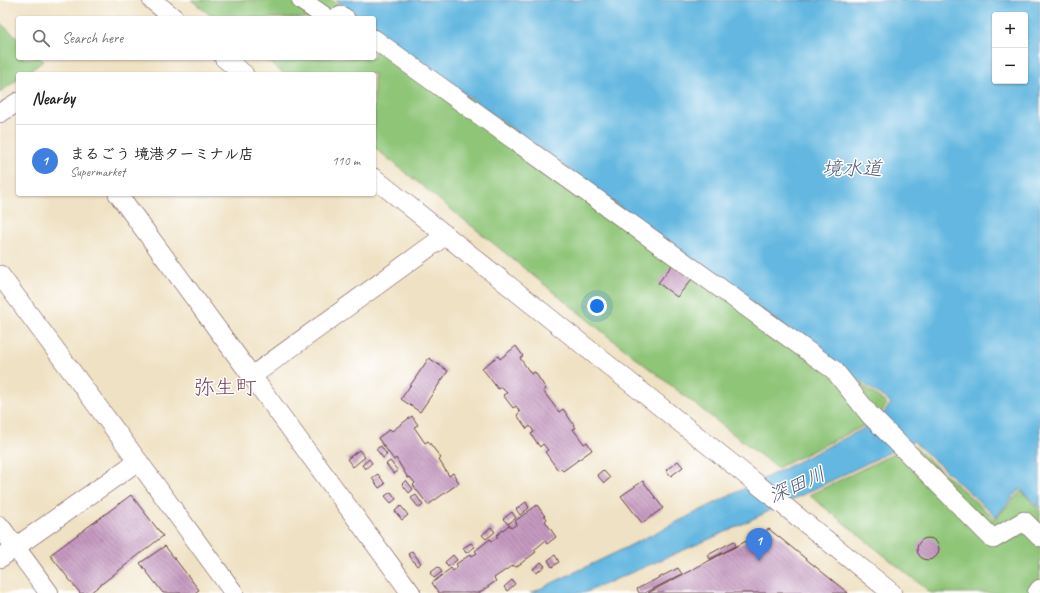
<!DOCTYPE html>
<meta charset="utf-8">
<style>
body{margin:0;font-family:Caveat,"Klee One",sans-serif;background:#f6f6f6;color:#222}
.controls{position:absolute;right:12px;top:12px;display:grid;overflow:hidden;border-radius:4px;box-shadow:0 1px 3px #0004}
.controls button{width:36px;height:36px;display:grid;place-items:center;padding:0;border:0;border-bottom:1px solid #e0e0e0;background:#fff;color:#222;font:20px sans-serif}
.you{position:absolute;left:597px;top:306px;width:14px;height:14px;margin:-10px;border:3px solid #fff;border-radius:50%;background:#1a73e8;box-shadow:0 0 0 6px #1a73e833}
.badge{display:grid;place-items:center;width:26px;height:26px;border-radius:50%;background:#7c3aed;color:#fff;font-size:13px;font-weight:700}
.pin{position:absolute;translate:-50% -33px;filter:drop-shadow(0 1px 2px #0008)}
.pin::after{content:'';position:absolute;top:21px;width:14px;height:12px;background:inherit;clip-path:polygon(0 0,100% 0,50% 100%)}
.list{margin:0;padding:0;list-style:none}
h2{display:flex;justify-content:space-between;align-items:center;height:52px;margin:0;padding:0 16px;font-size:17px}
h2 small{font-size:13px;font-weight:400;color:#767676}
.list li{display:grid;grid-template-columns:26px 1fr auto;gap:12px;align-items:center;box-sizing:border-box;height:72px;padding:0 16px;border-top:1px solid #e0e0e0}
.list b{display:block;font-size:15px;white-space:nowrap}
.list p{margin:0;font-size:13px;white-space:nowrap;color:#767676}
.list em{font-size:13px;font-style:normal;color:#767676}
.icon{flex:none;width:22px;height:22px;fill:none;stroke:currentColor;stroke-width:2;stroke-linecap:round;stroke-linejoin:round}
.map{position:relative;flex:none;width:1040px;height:593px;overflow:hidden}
.search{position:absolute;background:#fff;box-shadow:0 1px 3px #0004;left:16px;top:16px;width:360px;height:44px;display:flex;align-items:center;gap:10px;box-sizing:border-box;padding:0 14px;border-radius:4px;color:#767676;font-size:15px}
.panel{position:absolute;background:#fff;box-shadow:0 1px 3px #0004;left:16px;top:72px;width:360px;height:124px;border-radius:4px}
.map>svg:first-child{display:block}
</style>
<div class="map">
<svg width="1040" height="593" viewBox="0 0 1040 593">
<defs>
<pattern id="building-back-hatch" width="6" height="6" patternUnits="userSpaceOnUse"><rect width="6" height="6" fill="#c59ac0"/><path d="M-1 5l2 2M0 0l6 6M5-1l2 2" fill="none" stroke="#a27d9c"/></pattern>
</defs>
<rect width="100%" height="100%" fill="#fff"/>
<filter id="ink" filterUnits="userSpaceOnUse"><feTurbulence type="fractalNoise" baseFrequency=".025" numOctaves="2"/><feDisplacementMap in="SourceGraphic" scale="8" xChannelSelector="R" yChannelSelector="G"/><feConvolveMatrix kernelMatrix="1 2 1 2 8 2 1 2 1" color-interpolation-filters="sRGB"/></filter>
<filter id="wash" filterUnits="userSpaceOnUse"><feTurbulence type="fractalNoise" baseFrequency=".012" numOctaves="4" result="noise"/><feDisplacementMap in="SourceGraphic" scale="16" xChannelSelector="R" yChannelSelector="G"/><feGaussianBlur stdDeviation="0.9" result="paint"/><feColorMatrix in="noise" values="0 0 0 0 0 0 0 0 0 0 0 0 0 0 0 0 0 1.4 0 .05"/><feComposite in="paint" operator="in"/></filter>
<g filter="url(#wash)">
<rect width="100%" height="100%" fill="#efe1c3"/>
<!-- park -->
<g fill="#8ec577" stroke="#6c7251">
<path d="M191 0H332L357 18H214Z"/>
<path d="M0 23 18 38V58H41L44 61 25 74H18V79L0 92Z"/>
<path d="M374 30 845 371 887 404 876 420 777 468 614 341 374 147V74H284L264 58H374Z"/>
<path d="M912 445 995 519 1021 491 1040 510V593H931L809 495Z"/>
</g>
<!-- water -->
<path fill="#64b7e0" stroke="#576b86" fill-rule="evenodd" d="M336 0H1040V508L1020 489 996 517 913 441 728 531 584 593H531L613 554 877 422 891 403 374 28V18H360ZM995 15H1025V81H995Z"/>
<g id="blocks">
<!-- building -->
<g fill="url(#building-back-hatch)">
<path d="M673 264 692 279 677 297 658 283Z"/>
<path d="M516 346 523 356 520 358 531 374 535 372 546 389 543 391 559 412 563 409 576 428 573 429 584 444 587 442 592 450 563 471 561 469 558 470 545 452 548 450 543 444 540 447 531 434 534 432 530 426 527 429 517 415 520 412 516 406 513 408 503 395 507 393 501 387 498 389 482 368 498 356 500 359Z"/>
<path d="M429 358 448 371 420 412 401 399Z"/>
<path d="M412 416 418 425 414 427 425 443 428 441 441 458 439 460 449 476 453 473 459 483 428 505 413 485 415 483 410 477 408 478 396 458 394 460 378 438 390 429 392 431Z"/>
<path d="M381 446 387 455 383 458 376 449Z"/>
<path d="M359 450 365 457 353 467 347 459Z"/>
<path d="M369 459 372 463 365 469 362 465Z"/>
<path d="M390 461 398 471 394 474 386 464Z"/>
<path d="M678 461 683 467 671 476 666 470Z"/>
<path d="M603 470 610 478 604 483 597 475Z"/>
<path d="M378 474 385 484 379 488 372 478Z"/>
<path d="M406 480 413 489 409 493 402 484Z"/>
<path d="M643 481 663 508 642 523 621 496Z"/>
<path d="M391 492 396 499 391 503 385 496Z"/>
<path d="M131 495 163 536 90 593H80L50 555Z"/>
<path d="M416 495 423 505 419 508 411 498Z"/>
<path d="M526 502 529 508 520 515 516 509Z"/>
<path d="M537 505 547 519 545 521 556 537 547 544 545 541 534 550 536 552 516 567 513 565 494 578 496 581 479 593H439L432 583 451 568 453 571 458 567 456 564 471 554 472 556 477 553 475 551 490 539 492 541 497 538V535L509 525 511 528 517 524 515 521Z"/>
<path d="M401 506 408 515 402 520 395 511Z"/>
<path d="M512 512 516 518 508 524 503 519Z"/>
<path d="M491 527 495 532 486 539 482 535Z"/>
<path d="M769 529 848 593H648Z"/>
<circle cx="928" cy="549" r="11"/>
<path d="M734 541 736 546 710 559 708 555Z"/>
<path d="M471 543 475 547 466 553 463 548Z"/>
<path d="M165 546 199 590 194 593H163L140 563Z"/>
<path d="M412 551 421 563 417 566 408 554Z"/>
<path d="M453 555 457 560 448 567 445 562Z"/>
<path d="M555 555 559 562 552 567 548 560Z"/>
<path d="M541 562 545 566 536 573 533 569Z"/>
<path d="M438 567 442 572 434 578 430 573Z"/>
<path d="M678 568 682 574 645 593H639L637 589Z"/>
<path d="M512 580 515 584 507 591 504 587Z"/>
</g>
</g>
</g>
<g filter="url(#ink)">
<use href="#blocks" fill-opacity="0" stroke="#633c42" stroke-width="1"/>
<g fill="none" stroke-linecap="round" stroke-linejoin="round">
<!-- minor casing -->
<g stroke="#633c42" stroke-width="20">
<g id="minor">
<path d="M152 0 174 18"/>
<path d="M301 0 327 18"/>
<path d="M337 18 341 16 345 18"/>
<path d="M374 39 834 370 870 415 993 539 1024 521 1040 537"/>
<path d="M224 58 244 74"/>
<path d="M0 113 18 102"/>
<path d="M374 178 751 479 892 593"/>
<path d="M118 194 411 593"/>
<path d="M0 275 138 461 234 593"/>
<path d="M252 376 446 235"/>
<path d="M0 526 49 593"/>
<path d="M0 558 138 461"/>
<path d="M1037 593 1040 589"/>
</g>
</g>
<!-- minor -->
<use href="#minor" stroke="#fff" stroke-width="19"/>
</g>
</g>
<g text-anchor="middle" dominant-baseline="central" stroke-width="3" stroke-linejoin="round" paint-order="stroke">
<!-- water labels -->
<g font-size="20" font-style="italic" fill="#545c73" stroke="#fff">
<text x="852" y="168">境水道</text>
<text transform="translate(797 485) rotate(-24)">深田川</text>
</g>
<!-- quarter labels -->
<g font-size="21" fill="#754a5f" stroke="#fff">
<text x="225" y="387">弥生町</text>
</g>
</g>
</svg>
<div class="controls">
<button>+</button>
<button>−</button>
</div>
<div class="you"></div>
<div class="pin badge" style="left:759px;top:561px;background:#3f7fe0">1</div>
<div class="search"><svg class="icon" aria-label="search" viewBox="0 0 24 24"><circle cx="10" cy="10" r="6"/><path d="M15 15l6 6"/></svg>Search here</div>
<section class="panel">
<h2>Nearby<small></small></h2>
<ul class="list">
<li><span class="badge" style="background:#3f7fe0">1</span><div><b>まるごう 境港ターミナル店</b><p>Supermarket</p></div><em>110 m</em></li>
</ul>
</section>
</div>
